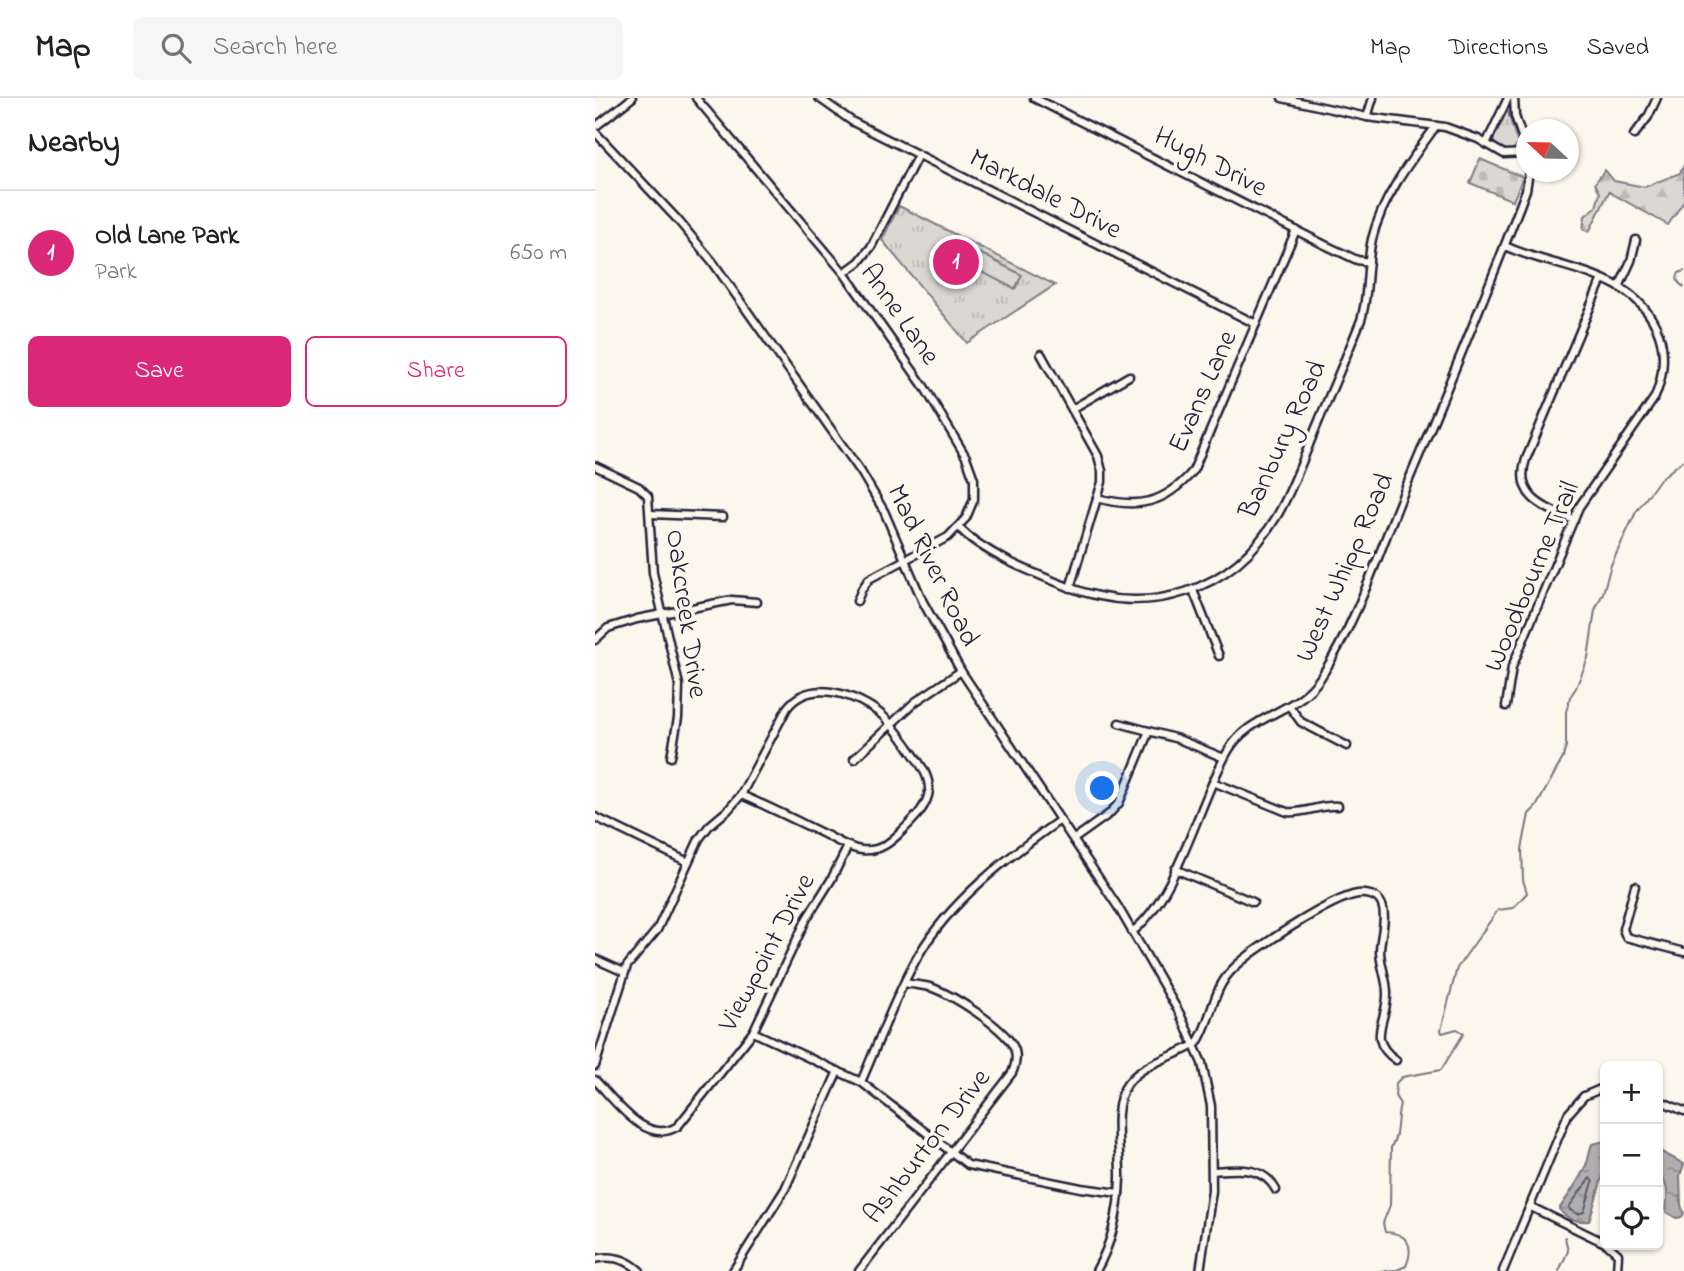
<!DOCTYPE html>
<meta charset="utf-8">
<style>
body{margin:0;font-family:"Indie Flower",sans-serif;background:#f6f6f6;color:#202124}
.controls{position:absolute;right:21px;bottom:21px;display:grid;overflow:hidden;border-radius:10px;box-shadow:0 2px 5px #0004}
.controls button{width:63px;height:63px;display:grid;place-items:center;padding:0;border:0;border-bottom:2px solid #e0e0e0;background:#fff;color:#202124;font:35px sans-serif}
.compass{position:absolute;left:921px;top:21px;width:63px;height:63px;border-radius:50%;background:#fff;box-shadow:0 2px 5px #0004;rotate:292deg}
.you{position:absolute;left:508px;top:691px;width:24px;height:24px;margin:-18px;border:5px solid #fff;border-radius:50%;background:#1a73e8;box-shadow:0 0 0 10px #1a73e833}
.badge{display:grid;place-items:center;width:46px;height:46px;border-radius:50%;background:#db2777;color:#fff;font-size:23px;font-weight:700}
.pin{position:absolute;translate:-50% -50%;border:4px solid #fff;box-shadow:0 2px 7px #0006}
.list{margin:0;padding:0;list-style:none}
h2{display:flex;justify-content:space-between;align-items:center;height:91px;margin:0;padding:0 28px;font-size:30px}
h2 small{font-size:23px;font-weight:400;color:#757577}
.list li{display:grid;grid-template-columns:46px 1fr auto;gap:21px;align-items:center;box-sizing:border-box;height:126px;padding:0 28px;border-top:2px solid #e0e0e0}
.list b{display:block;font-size:26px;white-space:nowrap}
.list p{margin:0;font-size:23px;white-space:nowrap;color:#757577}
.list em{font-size:23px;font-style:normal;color:#757577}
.actions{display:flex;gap:14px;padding:21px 28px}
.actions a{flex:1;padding:16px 0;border:2px solid #db2777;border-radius:10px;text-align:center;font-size:24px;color:#db2777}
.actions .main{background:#db2777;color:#fff}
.icon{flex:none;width:38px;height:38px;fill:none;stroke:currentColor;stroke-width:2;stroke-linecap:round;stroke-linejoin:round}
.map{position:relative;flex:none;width:1089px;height:1173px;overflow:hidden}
header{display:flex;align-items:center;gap:42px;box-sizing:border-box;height:98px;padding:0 35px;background:#fff;border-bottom:2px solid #e0e0e0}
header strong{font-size:33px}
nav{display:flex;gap:38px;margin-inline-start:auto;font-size:24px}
.search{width:490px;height:63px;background:#f6f6f6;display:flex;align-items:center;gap:18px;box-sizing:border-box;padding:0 24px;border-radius:10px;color:#757577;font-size:26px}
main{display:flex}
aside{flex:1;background:#fff}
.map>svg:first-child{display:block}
</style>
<header>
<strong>Map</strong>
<div class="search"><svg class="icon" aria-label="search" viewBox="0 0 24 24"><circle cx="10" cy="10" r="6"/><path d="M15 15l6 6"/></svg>Search here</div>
<nav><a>Map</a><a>Directions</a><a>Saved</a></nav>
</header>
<main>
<aside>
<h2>Nearby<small></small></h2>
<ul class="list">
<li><span class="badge">1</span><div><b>Old Lane Park</b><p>Park</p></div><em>650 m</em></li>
</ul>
<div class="actions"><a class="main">Save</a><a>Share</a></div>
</aside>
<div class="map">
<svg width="1089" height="1173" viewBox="0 0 1089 1173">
<defs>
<pattern id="forest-firs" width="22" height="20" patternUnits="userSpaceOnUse" patternTransform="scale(1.75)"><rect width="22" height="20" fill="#dbd8d3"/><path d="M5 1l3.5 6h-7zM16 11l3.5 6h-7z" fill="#bcb9b6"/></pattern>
<pattern id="cemetery-stones" width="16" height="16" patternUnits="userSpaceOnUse" patternTransform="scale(1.75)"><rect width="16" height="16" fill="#dbd8d3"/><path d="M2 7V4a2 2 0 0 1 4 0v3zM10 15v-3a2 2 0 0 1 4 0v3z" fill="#bcb9b6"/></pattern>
<pattern id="park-tufts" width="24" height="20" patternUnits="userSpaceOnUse" patternTransform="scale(1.75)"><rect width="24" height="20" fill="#dbd8d3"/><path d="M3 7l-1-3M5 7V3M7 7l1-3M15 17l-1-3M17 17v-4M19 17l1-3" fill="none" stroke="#bcb9b6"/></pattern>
<pattern id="water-ripples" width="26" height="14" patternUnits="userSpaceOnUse" patternTransform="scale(1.75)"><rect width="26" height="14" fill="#b1aeb0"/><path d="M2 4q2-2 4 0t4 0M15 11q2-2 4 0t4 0" fill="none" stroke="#908d90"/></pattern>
</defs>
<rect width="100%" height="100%" fill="#fbf7ec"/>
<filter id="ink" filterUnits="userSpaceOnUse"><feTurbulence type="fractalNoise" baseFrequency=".0143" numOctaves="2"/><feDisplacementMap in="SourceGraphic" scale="14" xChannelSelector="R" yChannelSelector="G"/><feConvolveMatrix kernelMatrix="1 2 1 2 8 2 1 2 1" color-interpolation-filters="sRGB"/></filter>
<g filter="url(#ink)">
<!-- forest -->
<path fill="url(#forest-firs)" stroke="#7e7d87" stroke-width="2" d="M1089 67V103L1073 127 1014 94 994 134 988 131 990 118 1001 109 1005 95 1000 85 1010 72 1019 83 1050 89 1085 75Z"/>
<!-- cemetery -->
<path fill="url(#cemetery-stones)" stroke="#7e7d87" stroke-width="2" d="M885 61 928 79 918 103 875 85Z"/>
<!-- park -->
<g fill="url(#park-tufts)" stroke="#7e7d87" stroke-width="2">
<path d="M912 11 923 47C915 56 908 52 899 47 897 34 904 24 909 12Z"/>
<path d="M304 108 460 187 372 245 287 142Z"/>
</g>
<!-- pitch -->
<path fill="#dbd8d3" stroke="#7e7d87" stroke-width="2" d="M373 149 427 177 420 191 365 163Z"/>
<!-- water -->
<g fill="url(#water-ripples)" stroke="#787681" stroke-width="2">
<path d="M1010 1043V1071L994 1123C981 1124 972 1122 964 1111 974 1097 984 1083 991 1067 995 1060 993 1054 997 1046Z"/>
<path d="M1063 1052 1089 1066 1085 1078 1086 1107 1089 1115 1087 1119 1081 1120 1071 1114C1072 1099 1075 1086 1063 1075Z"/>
</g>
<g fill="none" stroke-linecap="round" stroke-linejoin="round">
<!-- shore -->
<path stroke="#5b5a6a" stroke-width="2" d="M995 1080 998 1084 989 1114 983 1116 975 1112 974 1109Z"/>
<!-- stream -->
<g stroke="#787681" stroke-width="2">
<path d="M1089 173 1084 175C1080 181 1083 185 1089 189"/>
<path d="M785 1173 802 1172 811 1168C820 1147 812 1135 790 1134L788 1125 795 1107 796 1049C804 1038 801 1020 805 1006L800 998 801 985 807 979 846 972 869 935 862 931 847 935 846 932 862 870 903 812 918 810 932 795 928 782 927 751 934 716 941 709 968 660 971 648V614L975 599 981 590 993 560 1000 512 1008 495 1016 467 1041 414 1065 381 1089 362"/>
<path d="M964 1173 973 1153 970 1139"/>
</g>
<!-- minor casing -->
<g stroke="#22223b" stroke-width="11">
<g id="minor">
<path d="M101 0 249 175 330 290 371 359 379 381V401L371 420 353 439 274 481 267 491 262 503"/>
<path d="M224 0 258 24 661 226"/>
<path d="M439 0 730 147 762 162 774 164"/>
<path d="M687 0 772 19 850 29 883 41 909 56 932 55"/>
<path d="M919 0 920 18 932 53"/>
<path d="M772 19 778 0"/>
<path d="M0 29 37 0"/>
<path d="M0 34 81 120 117 163 266 374 289 413 328 504 366 573 523 809 585 916 607 965 616 1008 617 1093 605 1173"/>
<path d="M1039 37 1053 19 1062 0"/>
<path d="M891 46 913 0"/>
<path d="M910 148C963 173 1040 171 1064 236 1071 257 1068 279 1060 299L984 409 917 569 911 608"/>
<path d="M249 175 264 164 276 149 323 57"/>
<path d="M1024 189 1036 163 1041 142"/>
<path d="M446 256 503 358 507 373V384L475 490"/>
<path d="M477 311 534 278"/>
<path d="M0 368 44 389 53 398 58 475 84 587 83 620 76 659"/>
<path d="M502 400C543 411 570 406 598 373L701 132"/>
<path d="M55 416 128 419"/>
<path d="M979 422C951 410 918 400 931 361L1007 181"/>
<path d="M364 430C390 456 436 474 471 488 553 521 637 494 682 418 699 389 710 355 723 325 737 291 752 257 766 222 774 196 771 168 777 141 787 100 816 62 841 28"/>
<path d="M598 492 624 558"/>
<path d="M0 542 13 530 42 521 137 502 162 504"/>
<path d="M695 609 706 624 752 648"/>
<path d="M524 625 583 641 629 660"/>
<path d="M259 661 320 604 366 573"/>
<path d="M618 684 692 714C710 716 726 706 743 708"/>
<path d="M0 719 93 764"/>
<path d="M479 741 514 716 524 705 554 633"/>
<path d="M580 771 658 804"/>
<path d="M1040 788 1028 831 1031 839 1089 854"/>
<path d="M537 834C582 800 604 703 633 653 655 615 702 616 726 579 760 527 783 458 806 401 849 298 892 196 931 92L934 74"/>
<path d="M0 861 29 874"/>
<path d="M158 934 266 984 373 1067 486 1090 524 1095"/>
<path d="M0 968 32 868 62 832 104 741 114 728 133 712 146 697 192 610C215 579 263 597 287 617 298 627 306 639 314 650 323 663 335 677 334 693 332 709 319 721 308 732 296 744 285 754 267 752 255 751 243 743 233 738 204 724 175 709 146 697"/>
<path d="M0 982C20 1002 51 1049 83 1028L158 934 212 820 236 782 253 748"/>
<path d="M266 984C284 943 301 896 323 858 355 803 414 758 465 722"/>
<path d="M1063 1002 1089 1013"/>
<path d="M618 1073C642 1071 668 1067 681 1092"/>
<path d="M936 1109 1010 1145"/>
<path d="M1013 1147 1023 1156 1022 1173"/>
<path d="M0 1161C17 1157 32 1161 45 1173"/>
<path d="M138 1173 190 1091 243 973"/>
<path d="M264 1173 417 975C421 966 423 957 418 948 407 928 359 898 338 890 329 887 319 887 310 885"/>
<path d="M501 1173C517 1145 524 1112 525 1080 526 1053 515 1007 533 985 549 964 581 959 602 945 617 922 617 893 636 873 653 854 738 799 763 796 771 795 782 797 786 805 793 818 785 839 785 853 785 867 792 881 792 895 793 923 770 940 801 962"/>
<path d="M908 1173 973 1016 989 998 1010 989"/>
</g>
</g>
<!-- minor -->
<use href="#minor" stroke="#fbf7ec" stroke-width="6"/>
</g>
</g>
<g text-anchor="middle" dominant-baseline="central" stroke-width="7" stroke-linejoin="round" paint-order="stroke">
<!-- street labels -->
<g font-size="28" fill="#22223b" stroke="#fbf7ec">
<text transform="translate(615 65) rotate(27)">Hugh Drive</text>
<text transform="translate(450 97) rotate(27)">Markdale Drive</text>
<text transform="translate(304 217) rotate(55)">Anne Lane</text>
<text transform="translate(609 294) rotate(-66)">Evans Lane</text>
<text transform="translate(689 342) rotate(-65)">Banbury Road</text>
<text transform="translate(337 468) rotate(64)">Mad River Road</text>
<text transform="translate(751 470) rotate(-66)">West Whipp Road</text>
<text transform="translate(938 479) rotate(-67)">Woodbourne Trail</text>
<text transform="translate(90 516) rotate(82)">Oakcreek Drive</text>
<text transform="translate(173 855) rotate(-62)">Viewpoint Drive</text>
<text transform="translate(333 1049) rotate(-52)">Ashburton Drive</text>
</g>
</g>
</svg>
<div class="controls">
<button>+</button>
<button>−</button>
<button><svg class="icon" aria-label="locate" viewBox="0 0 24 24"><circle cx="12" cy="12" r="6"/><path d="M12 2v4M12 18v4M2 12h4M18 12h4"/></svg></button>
</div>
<svg class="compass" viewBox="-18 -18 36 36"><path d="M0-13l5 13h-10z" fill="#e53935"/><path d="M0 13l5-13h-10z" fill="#757577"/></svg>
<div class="you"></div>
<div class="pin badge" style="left:361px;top:164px">1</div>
</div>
</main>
